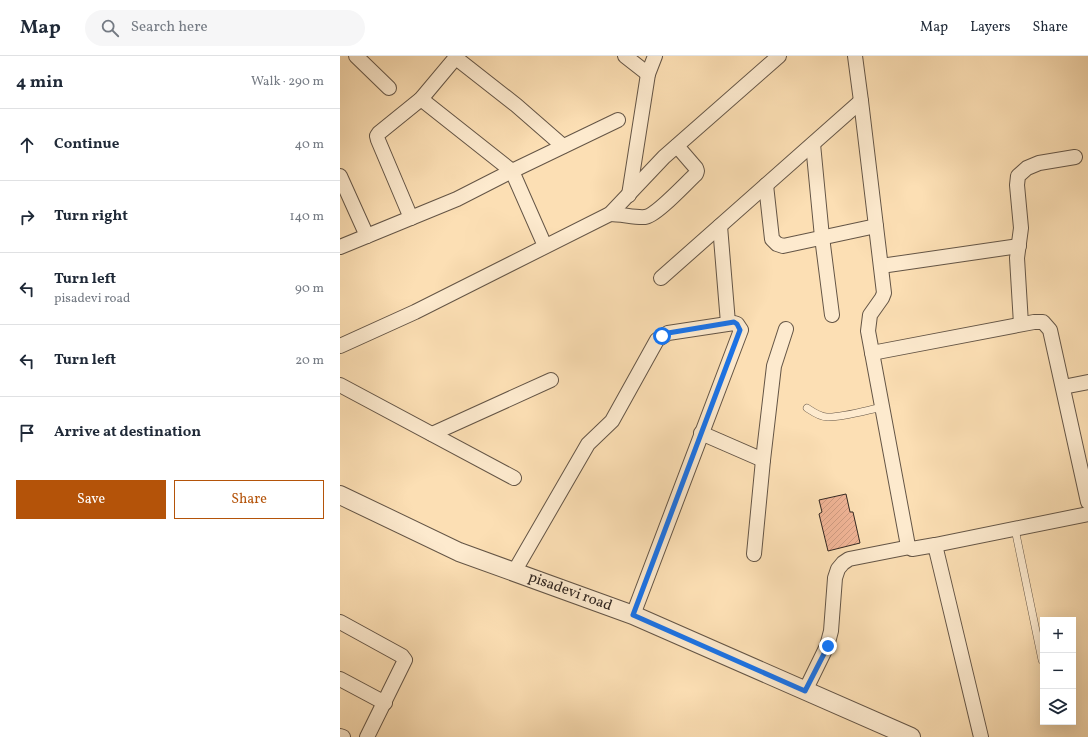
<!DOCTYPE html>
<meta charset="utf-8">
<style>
body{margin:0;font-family:Vollkorn,serif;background:#f6f6f7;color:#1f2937}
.controls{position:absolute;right:12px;bottom:12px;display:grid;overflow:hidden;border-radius:0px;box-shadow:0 4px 16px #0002}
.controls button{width:36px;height:36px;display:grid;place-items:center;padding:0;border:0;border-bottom:1px solid #e0e1e3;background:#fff;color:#1f2937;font:20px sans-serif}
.stop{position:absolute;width:12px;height:12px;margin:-9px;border:3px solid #1a73e8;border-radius:50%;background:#fff}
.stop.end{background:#1a73e8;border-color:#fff;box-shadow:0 1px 4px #0008}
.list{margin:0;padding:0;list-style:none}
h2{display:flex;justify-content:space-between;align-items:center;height:52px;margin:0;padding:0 16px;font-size:17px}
h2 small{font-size:13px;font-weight:400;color:#747a83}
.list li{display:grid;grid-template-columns:26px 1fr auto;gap:12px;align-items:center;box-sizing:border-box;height:72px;padding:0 16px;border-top:1px solid #e0e1e3}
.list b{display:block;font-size:15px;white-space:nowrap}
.list p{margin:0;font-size:13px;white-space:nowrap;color:#747a83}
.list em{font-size:13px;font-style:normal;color:#747a83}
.actions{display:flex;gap:8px;padding:12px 16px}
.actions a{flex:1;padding:9px 0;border:1px solid #b45309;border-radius:0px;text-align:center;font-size:14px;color:#b45309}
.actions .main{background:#b45309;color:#fff}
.icon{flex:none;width:22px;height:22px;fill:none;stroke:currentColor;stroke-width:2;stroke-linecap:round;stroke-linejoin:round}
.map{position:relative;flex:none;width:748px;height:681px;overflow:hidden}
header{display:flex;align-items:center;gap:24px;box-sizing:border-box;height:56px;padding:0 20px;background:#fff;border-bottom:1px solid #e0e1e3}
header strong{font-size:19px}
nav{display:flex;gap:22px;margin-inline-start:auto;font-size:14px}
.search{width:280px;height:36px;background:#f6f6f7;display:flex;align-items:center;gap:10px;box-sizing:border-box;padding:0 14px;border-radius:22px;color:#747a83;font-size:15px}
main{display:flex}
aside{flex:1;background:#fff}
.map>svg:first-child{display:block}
</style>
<header>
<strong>Map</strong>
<div class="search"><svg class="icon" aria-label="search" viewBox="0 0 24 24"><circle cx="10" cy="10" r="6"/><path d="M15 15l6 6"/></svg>Search here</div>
<nav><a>Map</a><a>Layers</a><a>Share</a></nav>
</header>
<main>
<aside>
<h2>4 min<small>Walk · 290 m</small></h2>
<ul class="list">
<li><svg class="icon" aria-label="ahead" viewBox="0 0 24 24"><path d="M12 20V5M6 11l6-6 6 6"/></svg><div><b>Continue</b></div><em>40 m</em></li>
<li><svg class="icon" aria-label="right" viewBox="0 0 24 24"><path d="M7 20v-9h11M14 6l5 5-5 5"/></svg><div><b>Turn right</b></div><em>140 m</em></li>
<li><svg class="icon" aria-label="left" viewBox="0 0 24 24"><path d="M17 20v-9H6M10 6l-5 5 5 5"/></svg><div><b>Turn left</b><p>pisadevi road</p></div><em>90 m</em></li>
<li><svg class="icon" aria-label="left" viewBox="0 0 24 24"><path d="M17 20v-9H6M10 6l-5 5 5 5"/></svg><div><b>Turn left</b></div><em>20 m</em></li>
<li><svg class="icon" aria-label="arrive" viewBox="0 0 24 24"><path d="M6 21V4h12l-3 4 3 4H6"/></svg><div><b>Arrive at destination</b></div></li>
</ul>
<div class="actions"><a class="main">Save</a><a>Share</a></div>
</aside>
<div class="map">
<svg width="748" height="681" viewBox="0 0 748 681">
<defs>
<pattern id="building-hatch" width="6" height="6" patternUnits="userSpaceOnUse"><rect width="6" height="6" fill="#f0b496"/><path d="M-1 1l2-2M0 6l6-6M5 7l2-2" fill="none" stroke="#ce9b81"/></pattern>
</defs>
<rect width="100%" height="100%" fill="#fcdfb4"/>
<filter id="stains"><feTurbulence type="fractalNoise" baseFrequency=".005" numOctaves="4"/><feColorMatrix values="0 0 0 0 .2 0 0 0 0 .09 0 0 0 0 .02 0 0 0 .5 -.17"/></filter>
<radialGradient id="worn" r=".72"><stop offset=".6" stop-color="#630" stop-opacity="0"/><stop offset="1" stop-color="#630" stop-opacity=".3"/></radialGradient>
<!-- building -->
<path fill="url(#building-hatch)" stroke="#322721" d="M506 438 510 456H513L520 487 488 495 479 458 482 456 479 444Z"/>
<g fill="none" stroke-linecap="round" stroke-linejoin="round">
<!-- service casing -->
<g stroke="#645546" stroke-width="8">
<g id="service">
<path d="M467 352C473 356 480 361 487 361 501 362 528 354 543 351"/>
<path d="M675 473 702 604"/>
</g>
</g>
<!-- minor casing -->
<g stroke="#645546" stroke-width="16">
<g id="minor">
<path d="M16 0 49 32"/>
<path d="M285 0 308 18"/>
<path d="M515 0 521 45 544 237 542 242 530 259 528 275 568 490 572 493 595 489 641 681"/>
<path d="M116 2 176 49 223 90"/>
<path d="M81 43 172 115 205 190"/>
<path d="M473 88 482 181 492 259"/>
<path d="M0 120 27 180"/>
<path d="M426 129 432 183 437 188 443 190 536 170"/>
<path d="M289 139 308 18 315 0"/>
<path d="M270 158C281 158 296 162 305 161 316 160 346 127 356 118L357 115 356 112 337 90"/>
<path d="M71 162 38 84 37 80 39 77 81 43 117 0"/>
<path d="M380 170 388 267"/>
<path d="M0 191 117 143 172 115 278 64"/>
<path d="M541 210 679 190"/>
<path d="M321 222 521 45"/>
<path d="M681 268 677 202 681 172 677 129 678 120 687 112 699 107 735 101"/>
<path d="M0 290 75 256 270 158 324 101 439 0"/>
<path d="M532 297 694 266H703L710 274 748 446"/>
<path d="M0 329 174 422"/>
<path d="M723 331 748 326"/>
<path d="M361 377 423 404"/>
<path d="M92 378 211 324"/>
<path d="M595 489 748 458"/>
<path d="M414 498 423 404 434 310 446 273"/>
<path d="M174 516 248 388 272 365 317 284 328 277 394 267 397 268 401 274 293 559"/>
<path d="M0 566 62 600 65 604 27 681"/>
<path d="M0 623 45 647"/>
<path d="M465 635 487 590 491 575 495 522 498 513 503 507 509 503 570 491"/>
<path d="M0 680 3 681"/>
</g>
</g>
<!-- tertiary casing -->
<g stroke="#645546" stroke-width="20">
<path id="tertiary" d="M0 439 119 496 293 559 571 681"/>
</g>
<!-- service -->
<use href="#service" stroke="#fdeace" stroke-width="7"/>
<!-- minor -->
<use href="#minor" stroke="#fdeace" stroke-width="14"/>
<!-- tertiary -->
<use href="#tertiary" stroke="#fdeace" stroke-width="18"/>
</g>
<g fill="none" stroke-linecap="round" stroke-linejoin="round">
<!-- route -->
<path stroke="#1a73e8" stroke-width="5" d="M322 280 328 277 394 266 397 268 400 274 293 559 465 635 488 590"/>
</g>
<g text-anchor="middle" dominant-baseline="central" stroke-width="3" stroke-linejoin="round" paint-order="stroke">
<!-- street labels -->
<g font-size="15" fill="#322721" stroke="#fdeace">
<text transform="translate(230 536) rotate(20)">pisadevi road</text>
</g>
</g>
<rect width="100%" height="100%" filter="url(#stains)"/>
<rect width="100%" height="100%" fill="url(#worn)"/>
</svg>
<div class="controls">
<button>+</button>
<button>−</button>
<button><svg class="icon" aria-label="layers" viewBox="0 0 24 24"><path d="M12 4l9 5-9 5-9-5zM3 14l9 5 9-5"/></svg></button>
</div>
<div class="stop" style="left:322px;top:280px"></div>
<div class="stop end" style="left:488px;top:590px"></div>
</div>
</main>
